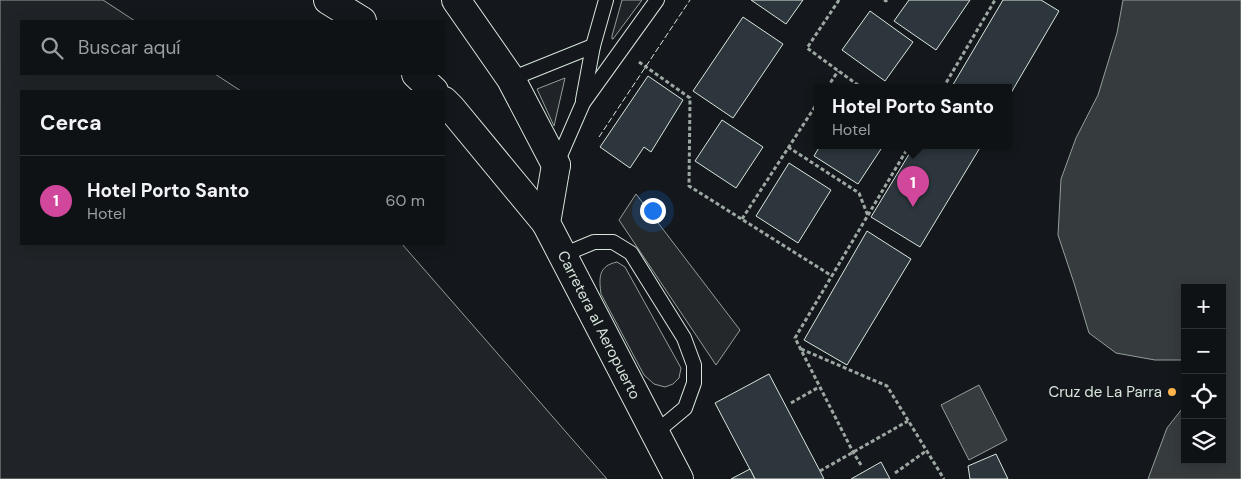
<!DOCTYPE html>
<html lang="es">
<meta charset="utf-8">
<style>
body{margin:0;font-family:"DM Sans",sans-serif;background:#1d2022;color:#f1f3f6}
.controls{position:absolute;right:15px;bottom:15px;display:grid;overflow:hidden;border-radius:0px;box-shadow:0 2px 12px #0003}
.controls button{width:45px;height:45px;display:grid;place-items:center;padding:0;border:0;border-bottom:1px solid #2f3234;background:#0f1215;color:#f1f3f6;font:25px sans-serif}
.you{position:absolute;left:652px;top:210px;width:18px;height:18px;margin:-12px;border:4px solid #fff;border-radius:50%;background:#1a73e8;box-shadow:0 0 0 8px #1a73e833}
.badge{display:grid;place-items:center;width:32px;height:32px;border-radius:50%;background:#ffb74d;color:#fff;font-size:16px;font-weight:700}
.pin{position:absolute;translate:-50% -41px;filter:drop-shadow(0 1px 2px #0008)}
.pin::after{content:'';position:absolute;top:26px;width:18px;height:15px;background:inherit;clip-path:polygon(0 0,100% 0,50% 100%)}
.popup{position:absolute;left:814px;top:84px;width:198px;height:65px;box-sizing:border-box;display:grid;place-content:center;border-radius:0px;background:#0f1215;filter:drop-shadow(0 1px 4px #0005);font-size:16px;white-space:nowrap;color:#9b9ea0}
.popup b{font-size:19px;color:#f1f3f6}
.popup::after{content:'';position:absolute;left:50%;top:100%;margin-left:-10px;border:10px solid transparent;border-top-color:#0f1215}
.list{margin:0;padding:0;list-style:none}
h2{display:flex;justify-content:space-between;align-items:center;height:65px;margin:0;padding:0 20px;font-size:21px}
h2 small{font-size:16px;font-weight:400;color:#9b9ea0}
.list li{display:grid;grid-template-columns:32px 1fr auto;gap:15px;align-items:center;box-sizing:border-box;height:90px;padding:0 20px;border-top:1px solid #2f3234}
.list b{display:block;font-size:19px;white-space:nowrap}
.list p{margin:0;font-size:16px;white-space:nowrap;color:#9b9ea0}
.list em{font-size:16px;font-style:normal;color:#9b9ea0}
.icon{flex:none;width:28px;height:28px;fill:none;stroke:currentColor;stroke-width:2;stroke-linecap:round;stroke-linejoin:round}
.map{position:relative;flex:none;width:1241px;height:479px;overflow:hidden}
.search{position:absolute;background:#0f1215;box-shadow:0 2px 12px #0003;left:20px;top:20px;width:425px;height:55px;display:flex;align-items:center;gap:12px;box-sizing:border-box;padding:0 18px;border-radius:0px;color:#9b9ea0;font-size:19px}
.panel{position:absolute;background:#0f1215;box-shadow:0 2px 12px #0003;left:20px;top:90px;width:425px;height:155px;border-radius:0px}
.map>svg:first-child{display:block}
</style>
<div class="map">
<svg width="1241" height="479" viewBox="0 0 1241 479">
<rect width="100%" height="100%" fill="#14181c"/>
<!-- green -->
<g fill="#202428" stroke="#939e99">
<path d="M0 0H103L135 21H21V74H215L241 91H21V244H402L607 479H0Z"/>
<path d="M622 0H642L613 39H612V36Z"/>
<path d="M565 78 554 126 537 89Z"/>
<path d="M617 262 625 267 681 368 679 378 673 384 665 387 654 384 644 375 601 294C599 278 598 266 617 262Z"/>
</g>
<!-- parking -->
<path fill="#24282b" stroke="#939e99" d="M636 194 740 330 716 365 619 220Z"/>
<!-- water -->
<g fill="#363b3e" stroke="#939e99">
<path d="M1123 0H1241V479H1148L1167 428 1185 405V460H1222V288H1185V360H1155L1116 353 1089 333 1074 283 1058 235 1061 179 1076 138 1098 95 1117 33Z"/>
<path d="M979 385 1007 440 969 460 941 405Z"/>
</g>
<!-- building -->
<g fill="#2c363c" stroke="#d8e6dc">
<path d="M751 0H803L786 24Z"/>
<path d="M909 0H970L936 50 894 21Z"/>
<path d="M1003 0H1041L1059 11 1008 98V88H951Z"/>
<path d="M870 11 913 42 885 81 842 50Z"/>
<path d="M743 17 783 44 733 118 693 91Z"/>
<path d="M648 76 683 100 651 152 644 147 630 168 600 147Z"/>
<path d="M722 120 763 147 736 188 695 161Z"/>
<path d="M820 146H883L858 184 814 156Z"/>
<path d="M914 146H981L920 247 871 217Z"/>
<path d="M789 163 831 190 798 243 756 216Z"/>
<path d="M867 231 911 259 847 365 804 340Z"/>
<path d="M769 374 820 471 824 479H755L715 403Z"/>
<path d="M996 454 1008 479H970L968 466Z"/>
<path d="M881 462 890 479H851Z"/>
<path d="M750 469 755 479H731Z"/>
</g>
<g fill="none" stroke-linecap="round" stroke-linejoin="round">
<!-- lane casing -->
<g stroke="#d8e6dc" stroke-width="16">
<g id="lane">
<path d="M511 79 593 46"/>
<path d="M583 100 593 46 606 0"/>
<path d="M556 165 583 103 657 0"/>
<path d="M563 255 594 242H613L631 253 684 338 694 365V383L685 408 655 433"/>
</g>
</g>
<!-- street casing -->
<g stroke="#d8e6dc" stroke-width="30">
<g id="street">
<path d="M328 0 362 21"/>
<path d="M456 0 511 79 556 165"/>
<path d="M416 74 434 91"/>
<path d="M444 101 451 108 546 223"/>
</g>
</g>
<!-- secondary casing -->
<g stroke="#d8e6dc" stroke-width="30">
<path id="secondary" d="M556 165 546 223 679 479"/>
</g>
<!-- path -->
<g stroke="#9da8a2" stroke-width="3" stroke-dasharray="4 2.5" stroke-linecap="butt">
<path d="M839 0 807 48 862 88"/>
<path d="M884 0 886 1 887 0"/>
<path d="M639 62 690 98 689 186 832 276"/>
<path d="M827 88 838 71"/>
<path d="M943 88 995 0"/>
<path d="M788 147 859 193 868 216"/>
<path d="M742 219 818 102"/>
<path d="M801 349 887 386 944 479"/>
<path d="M791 403 819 387"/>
<path d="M861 465 853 452 795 338 909 146"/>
<path d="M820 471 908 421"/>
<path d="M895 473 926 451"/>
</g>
<!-- lane -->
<use href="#lane" stroke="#14181c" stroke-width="14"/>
<!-- street -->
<use href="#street" stroke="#14181c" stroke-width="28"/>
<!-- secondary -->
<use href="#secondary" stroke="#14181c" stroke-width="28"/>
<!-- fence -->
<path stroke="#d8e6dc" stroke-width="1" stroke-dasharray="6 2.5" stroke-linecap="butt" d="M599 137 690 0"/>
</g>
<!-- markers -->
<circle fill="#ffb74d" stroke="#14181c" stroke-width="2" cx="1172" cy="392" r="5"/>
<g text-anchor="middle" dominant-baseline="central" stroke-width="4" stroke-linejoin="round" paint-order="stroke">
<!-- street labels -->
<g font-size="15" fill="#d8e6dc" stroke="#14181c">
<text transform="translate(599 325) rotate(63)">Carretera al Aeropuerto</text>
</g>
<!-- poi labels -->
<g font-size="15" fill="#d8e6dc" stroke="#14181c" text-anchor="end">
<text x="1162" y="392">Cruz de La Parra</text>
</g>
</g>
</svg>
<div class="controls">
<button>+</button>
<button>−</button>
<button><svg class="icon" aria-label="locate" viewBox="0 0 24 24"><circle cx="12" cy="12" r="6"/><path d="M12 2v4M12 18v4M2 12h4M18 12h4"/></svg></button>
<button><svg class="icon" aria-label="layers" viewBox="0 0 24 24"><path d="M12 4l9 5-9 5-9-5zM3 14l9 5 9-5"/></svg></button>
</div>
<div class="you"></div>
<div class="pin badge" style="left:913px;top:207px;background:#d1479c">1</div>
<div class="popup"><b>Hotel Porto Santo</b>Hotel</div>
<div class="search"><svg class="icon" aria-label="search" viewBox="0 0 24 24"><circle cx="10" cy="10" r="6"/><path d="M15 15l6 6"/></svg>Buscar aquí</div>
<section class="panel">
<h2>Cerca<small></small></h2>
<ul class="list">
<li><span class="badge" style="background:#d1479c">1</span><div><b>Hotel Porto Santo</b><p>Hotel</p></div><em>60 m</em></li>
</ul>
</section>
</div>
